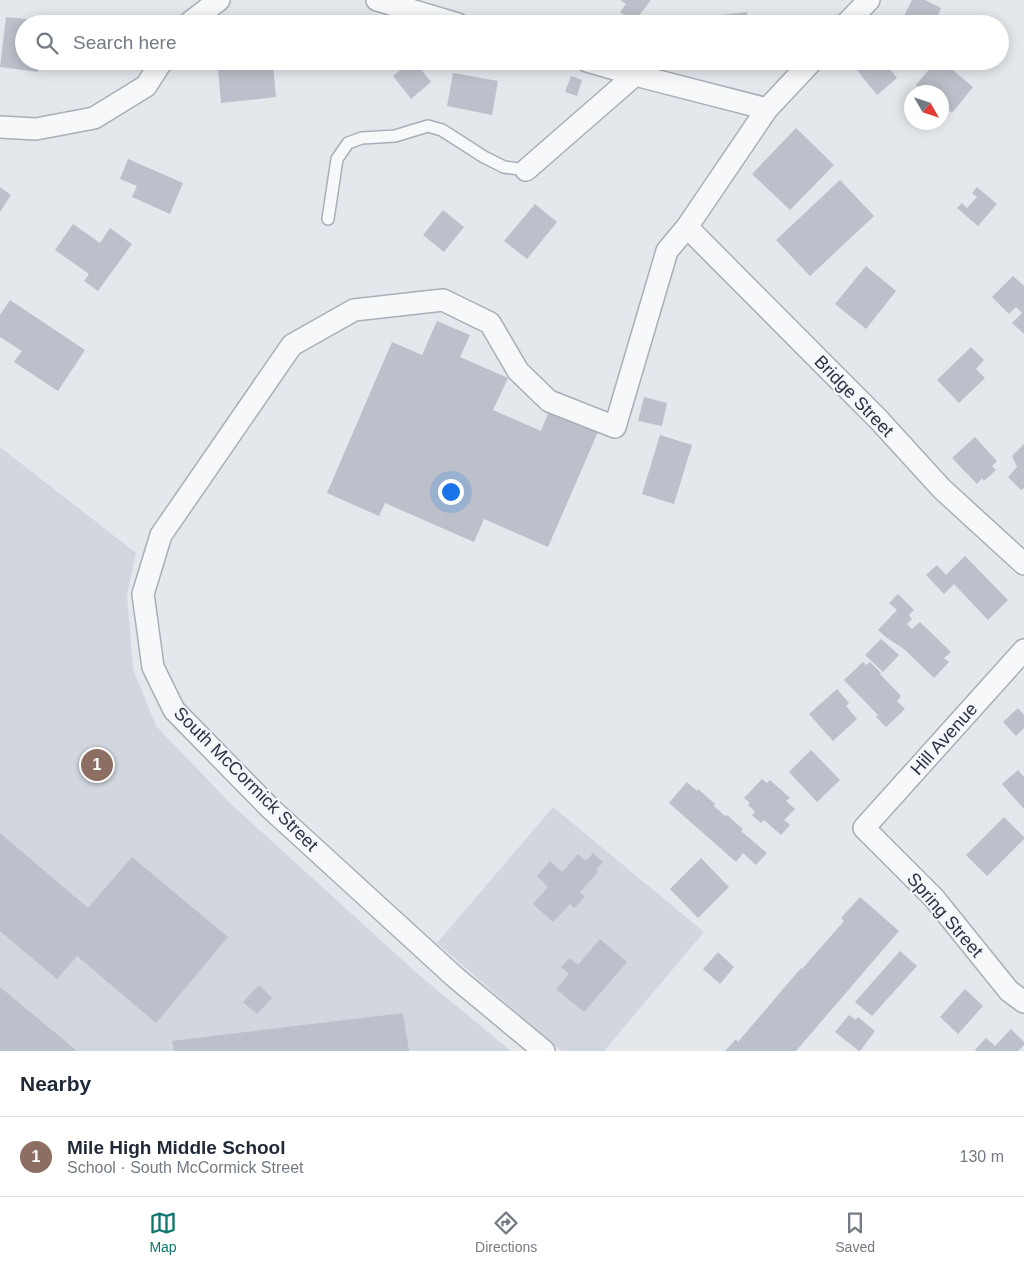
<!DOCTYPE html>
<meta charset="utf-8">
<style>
body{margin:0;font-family:Helvetica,sans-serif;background:#f2f2f3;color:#1f2937}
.compass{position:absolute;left:904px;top:85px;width:45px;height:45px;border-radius:50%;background:#fff;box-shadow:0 2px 12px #0003;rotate:129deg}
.you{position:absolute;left:450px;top:491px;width:18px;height:18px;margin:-12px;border:4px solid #fff;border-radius:50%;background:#1a73e8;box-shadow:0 0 0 8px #1a73e833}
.badge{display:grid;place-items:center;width:32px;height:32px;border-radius:50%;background:#0f766e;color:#fff;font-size:16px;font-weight:700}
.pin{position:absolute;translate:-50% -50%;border:2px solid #fff;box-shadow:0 1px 5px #0006}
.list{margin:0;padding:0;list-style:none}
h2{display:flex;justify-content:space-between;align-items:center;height:65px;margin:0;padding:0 20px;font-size:21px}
h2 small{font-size:16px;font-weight:400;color:#747a83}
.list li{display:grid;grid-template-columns:32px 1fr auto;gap:15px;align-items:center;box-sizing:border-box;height:80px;padding:0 20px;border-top:1px solid #e0e1e3}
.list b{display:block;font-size:19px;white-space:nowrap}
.list p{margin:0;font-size:16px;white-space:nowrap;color:#747a83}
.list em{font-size:16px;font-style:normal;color:#747a83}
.icon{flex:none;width:28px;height:28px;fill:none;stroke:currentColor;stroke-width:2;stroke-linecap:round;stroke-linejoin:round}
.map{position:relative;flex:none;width:1024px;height:1051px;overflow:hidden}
.search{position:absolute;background:#fff;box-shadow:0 2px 12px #0003;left:15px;right:15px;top:15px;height:55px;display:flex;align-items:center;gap:12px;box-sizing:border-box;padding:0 18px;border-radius:28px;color:#747a83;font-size:19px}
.sheet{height:145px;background:#fff}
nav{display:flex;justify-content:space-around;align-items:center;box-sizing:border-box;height:70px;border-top:1px solid #e0e1e3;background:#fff;font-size:14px;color:#747a83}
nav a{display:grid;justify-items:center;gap:2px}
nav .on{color:#0f766e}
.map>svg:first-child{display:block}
</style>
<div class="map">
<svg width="1024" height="1051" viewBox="0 0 1024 1051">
<rect width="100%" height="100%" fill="#e4e7ec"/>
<!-- built -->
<g fill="#d2d6de">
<path d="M0 447 136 553 127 595 133 669 156 726 232 805 420 976 511 1051H0Z"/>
<path d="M553 807 704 932 604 1051H561L437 943Z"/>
</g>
<!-- building -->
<g fill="#bbc0ca">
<path d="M620 0H651L634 22 620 12 626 4Z"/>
<path d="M912 0H925L941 8 934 24H900Z"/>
<path d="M747 12 748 24H702V17Z"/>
<path d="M6 17 44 21V24H24V61H39L38 72 0 67Z"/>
<path d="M412 61H414L431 82 411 99 393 76Z"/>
<path d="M867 61H883L897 78 877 95 857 70Z"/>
<path d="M936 61H942L973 87 952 113 942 105V92H926L916 85Z"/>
<path d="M273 64 276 97 221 103 218 70Z"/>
<path d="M453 73 498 81 492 115 447 106Z"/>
<path d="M571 76 582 80 577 96 565 92Z"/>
<path d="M796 128 834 165 790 210 752 174Z"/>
<path d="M128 159 183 183 170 214 132 197 137 186 120 179Z"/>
<path d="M840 180 874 216 810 276 776 240Z"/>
<path d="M0 187 11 195 0 212Z"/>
<path d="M977 187 997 204 978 226 957 208 962 203 967 208 977 197 972 193Z"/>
<path d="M535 204 557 222 527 259 504 241Z"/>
<path d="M443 210 464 227 444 252 423 235Z"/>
<path d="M73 224 100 243 110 228 132 244 98 291 84 281 89 274 55 250Z"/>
<path d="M866 266 896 291 866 329 835 304Z"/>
<path d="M1013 276 1024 286V334L1012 323 1022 313 1016 307 1009 314 992 297Z"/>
<path d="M10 300 85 350 58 391 14 362 22 351 0 337V315Z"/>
<path d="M437 321 470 335 460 357 508 378 493 410 541 431 549 411 598 432 548 547 484 519 474 542 385 503 379 516 327 493 392 342 422 355Z"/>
<path d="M971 347 984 360 976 369 985 378 959 403 937 380Z"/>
<path d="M644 397 667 403 662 426 638 421Z"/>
<path d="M660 435 692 445 674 504 642 494Z"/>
<path d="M975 437 997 461 992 466 996 470 984 481 982 478 977 484 952 458Z"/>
<path d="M1024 444V488L1021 490 1008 477 1017 467 1012 456Z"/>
<path d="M965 556 1008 600 988 620 954 584 944 594 926 575 937 565 946 575Z"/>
<path d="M898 594 914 610 909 615 912 619 907 624 912 629 920 622 951 652 944 658 949 662 934 678 904 649 887 638 878 630 897 610 889 603Z"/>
<path d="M881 639 899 655 883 672 865 655Z"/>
<path d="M863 662 866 665 870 662 881 673 880 674 901 696 897 701 905 709 886 727 876 717 878 715 844 680Z"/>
<path d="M837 689 849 703 846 706 857 719 833 741 809 714Z"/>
<path d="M1018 708 1024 715V728L1016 736 1003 722Z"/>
<path d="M811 750 840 780 817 802 789 772Z"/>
<path d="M1018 770 1024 777V809L1002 784Z"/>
<path d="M762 779 767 783 770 780 790 798 786 801 795 809 784 820 790 825 781 835 764 820 761 823 752 815 755 812 748 805 750 803 744 798Z"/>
<path d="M687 782 697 791 698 789 715 804 714 806 725 816 727 815 743 829 741 831 767 853 756 865 743 853 736 862 669 803Z"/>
<path d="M1004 817 1024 837V839L987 876 966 855Z"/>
<path d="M0 833 88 908 132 857 228 937 156 1023 77 956 57 979 0 931Z"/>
<path d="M593 853 603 862 596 870 598 872 580 892 585 897 574 908 570 904 553 922 533 904 548 887 537 876 550 861 562 872 578 854 586 861Z"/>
<path d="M701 858 729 887 698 918 670 889Z"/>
<path d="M860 897 899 931 796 1051H725L736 1039 738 1042 801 968 802 969 844 921 841 918Z"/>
<path d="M600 939 627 962 584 1012 556 989 569 974 561 967 570 958 578 965Z"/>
<path d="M900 951 917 966 872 1016 855 1002Z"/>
<path d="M718 952 734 967 720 984 703 969Z"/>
<path d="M259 985 272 998 257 1014 243 1002Z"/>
<path d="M0 987 77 1051H0Z"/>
<path d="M965 989 983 1006 958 1034 940 1017Z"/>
<path d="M403 1013 409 1051H174L172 1041Z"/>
<path d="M849 1015 856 1020 858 1017 875 1031 860 1051H859L835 1032Z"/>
<path d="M1011 1029 1024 1042V1045L1018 1051H976L975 1050 986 1038 995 1046Z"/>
</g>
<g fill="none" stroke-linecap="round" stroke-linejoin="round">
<!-- lane casing -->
<g stroke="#a9aeb7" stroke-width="14">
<path id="lane" d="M328 219 337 159 348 143 362 138 395 136 428 126 442 130 484 157 504 167 526 170"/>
</g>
<!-- street casing -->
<g stroke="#a9aeb7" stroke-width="24">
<g id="street">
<path d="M377 0 458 24"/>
<path d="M188 24 219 0"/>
<path d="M846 24 869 0"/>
<path d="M587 61 635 75 767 109"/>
<path d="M0 127 36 129 94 118 146 86 162 61"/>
<path d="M526 170 635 75"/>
<path d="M687 227 879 420 942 489 1024 564"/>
<path d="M1024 650 864 828 934 898 1009 991 1024 1002"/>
<path d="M544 1051 456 978 270 808 174 710 153 667 143 594 161 535 292 345 354 310 443 300 490 323 518 371 549 401 615 427 667 251 687 227 767 109 812 61"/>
</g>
</g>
<!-- lane -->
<use href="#lane" stroke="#f7f8fa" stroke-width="11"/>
<!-- street -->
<use href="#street" stroke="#f7f8fa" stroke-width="21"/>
</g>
<g text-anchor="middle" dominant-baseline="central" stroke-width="4" stroke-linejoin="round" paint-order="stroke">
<!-- street labels -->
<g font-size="18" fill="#2b3445" stroke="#f4f6f9">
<text transform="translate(854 396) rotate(46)">Bridge Street</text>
<text transform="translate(944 739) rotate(-48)">Hill Avenue</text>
<text transform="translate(246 779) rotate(45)">South McCormick Street</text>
<text transform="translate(945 915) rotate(49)">Spring Street</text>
</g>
</g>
</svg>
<svg class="compass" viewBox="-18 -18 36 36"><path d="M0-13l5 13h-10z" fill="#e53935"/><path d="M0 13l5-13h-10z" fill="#747a83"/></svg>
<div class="you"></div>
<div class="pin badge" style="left:97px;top:765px;background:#8d6e63">1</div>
<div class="search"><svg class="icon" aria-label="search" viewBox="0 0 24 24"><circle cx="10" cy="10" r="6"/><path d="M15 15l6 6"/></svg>Search here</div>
</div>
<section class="sheet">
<h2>Nearby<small></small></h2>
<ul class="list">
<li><span class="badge" style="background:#8d6e63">1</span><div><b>Mile High Middle School</b><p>School · South McCormick Street</p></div><em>130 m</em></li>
</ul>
</section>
<nav>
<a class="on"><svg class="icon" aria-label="map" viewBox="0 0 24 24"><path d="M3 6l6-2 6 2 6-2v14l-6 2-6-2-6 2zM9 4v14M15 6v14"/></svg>Map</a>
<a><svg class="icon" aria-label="directions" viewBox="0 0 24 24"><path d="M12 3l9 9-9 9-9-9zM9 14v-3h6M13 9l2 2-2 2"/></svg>Directions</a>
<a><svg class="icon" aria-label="saved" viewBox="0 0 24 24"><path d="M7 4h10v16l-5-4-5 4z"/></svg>Saved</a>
</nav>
